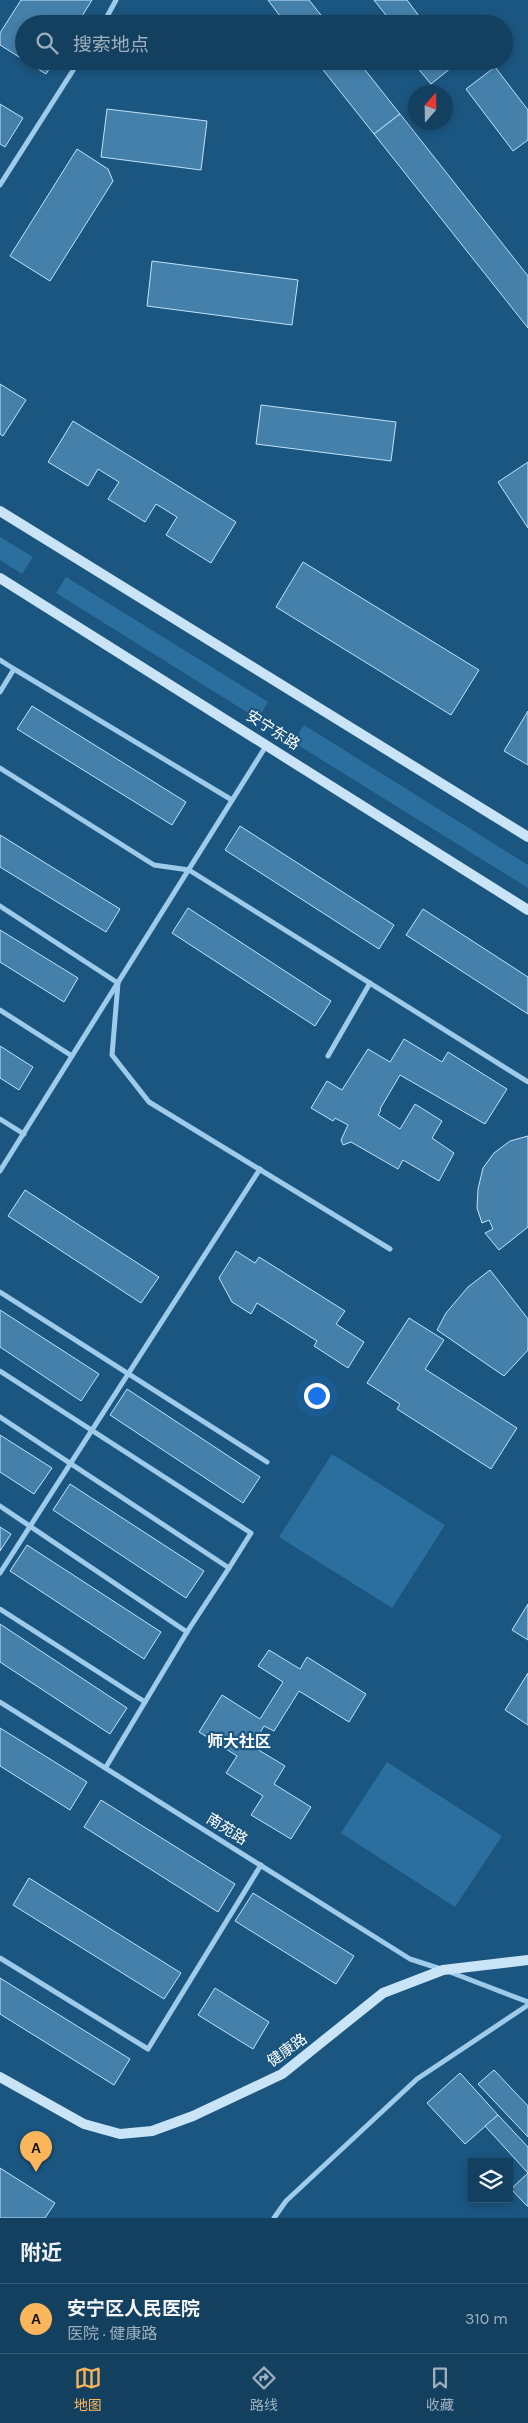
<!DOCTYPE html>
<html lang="zh">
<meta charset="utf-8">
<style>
body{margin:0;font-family:Karla,"Noto Sans SC",sans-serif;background:#214b69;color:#f1f3f6}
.controls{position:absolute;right:15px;bottom:15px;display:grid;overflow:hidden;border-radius:0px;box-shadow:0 2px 8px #0003}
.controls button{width:45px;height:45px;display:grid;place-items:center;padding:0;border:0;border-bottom:1px solid #335975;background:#144060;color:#f1f3f6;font:25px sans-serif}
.compass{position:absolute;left:408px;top:85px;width:45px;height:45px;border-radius:50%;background:#144060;box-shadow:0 2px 8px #0003;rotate:20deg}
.you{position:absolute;left:316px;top:1395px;width:18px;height:18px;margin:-12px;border:4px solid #fff;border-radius:50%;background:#1a73e8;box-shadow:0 0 0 8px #1a73e833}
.badge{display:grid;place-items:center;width:32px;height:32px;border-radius:50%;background:#fbb65b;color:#111;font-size:16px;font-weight:700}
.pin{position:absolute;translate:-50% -41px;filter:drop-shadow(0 1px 2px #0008)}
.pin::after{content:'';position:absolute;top:26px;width:18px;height:15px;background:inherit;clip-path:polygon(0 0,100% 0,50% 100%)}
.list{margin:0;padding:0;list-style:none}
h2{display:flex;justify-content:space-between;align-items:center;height:65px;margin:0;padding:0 20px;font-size:21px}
h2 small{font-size:16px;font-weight:400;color:#9dafbd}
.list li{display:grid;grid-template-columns:32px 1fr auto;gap:15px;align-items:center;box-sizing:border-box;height:70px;padding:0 20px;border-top:1px solid #335975}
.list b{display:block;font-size:19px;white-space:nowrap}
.list p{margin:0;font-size:16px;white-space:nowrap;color:#9dafbd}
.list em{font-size:16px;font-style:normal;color:#9dafbd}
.icon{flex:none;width:28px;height:28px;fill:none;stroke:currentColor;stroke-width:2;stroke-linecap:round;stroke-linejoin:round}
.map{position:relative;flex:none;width:528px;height:2218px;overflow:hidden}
.search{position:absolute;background:#144060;box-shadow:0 2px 8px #0003;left:15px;right:15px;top:15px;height:55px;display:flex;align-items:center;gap:12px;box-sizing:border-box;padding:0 18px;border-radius:28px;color:#9dafbd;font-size:19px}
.sheet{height:135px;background:#144060}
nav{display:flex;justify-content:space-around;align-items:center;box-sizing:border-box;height:70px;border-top:1px solid #335975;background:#144060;font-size:14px;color:#9dafbd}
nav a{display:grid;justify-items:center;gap:2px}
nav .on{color:#fbb65b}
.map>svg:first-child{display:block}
</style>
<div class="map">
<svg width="528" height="2218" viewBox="0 0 528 2218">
<rect width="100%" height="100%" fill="#1b5680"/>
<!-- green -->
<g fill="#2a6f9d">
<path d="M0 537 33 557 22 574 0 560Z"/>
<path d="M66 577 268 702 258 719 56 593Z"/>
<path d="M304 725 528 865V888L293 742Z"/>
<path d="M332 1454 445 1525 392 1608 279 1537Z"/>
<path d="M387 1762 502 1836 455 1907 341 1833Z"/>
</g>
<!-- building -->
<g fill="#4480aa" stroke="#c3e2f7">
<path d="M21 0H92L77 24H24V60L0 45V33Z"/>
<path d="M268 0H309L328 24H286Z"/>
<path d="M374 0H407L425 24H393Z"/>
<path d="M25 61H54L46 74Z"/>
<path d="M316 61H358L400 114 374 134Z"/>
<path d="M422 61H455L457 63 431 84 416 66Z"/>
<path d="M495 67 528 110V140L513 151 466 89Z"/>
<path d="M0 104 23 118 5 147 0 144Z"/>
<path d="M107 109 207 121 201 170 101 157Z"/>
<path d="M400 114 528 276V328L374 134Z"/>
<path d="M77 149 108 169 113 181 50 281 10 256Z"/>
<path d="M152 261 298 280 292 325 147 306Z"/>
<path d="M0 384 26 400 3 436 0 434Z"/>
<path d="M261 405 396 422 391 461 256 444Z"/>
<path d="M73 421 236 522 211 563 166 535 177 517 156 504 145 522 108 499 119 482 98 469 88 486 48 462Z"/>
<path d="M528 462V528L498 482Z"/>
<path d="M303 562 479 670 451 715 276 607Z"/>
<path d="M32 706 186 802 172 825 17 729Z"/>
<path d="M528 711V765L504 751Z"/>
<path d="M240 826 394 925 379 949 225 850Z"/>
<path d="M0 835 120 909 106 932 0 867Z"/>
<path d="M188 908 331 1001 315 1026 172 933Z"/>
<path d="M423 909 528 977V1014L406 935Z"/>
<path d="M0 930 78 978 64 1002 0 962Z"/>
<path d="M404 1039 442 1062 448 1052 507 1089 485 1124 400 1075 380 1109 381 1110 378 1115 400 1129 415 1104 442 1121 432 1138 454 1153 439 1181 403 1160 398 1169 351 1142 343 1145 341 1140 348 1125 335 1118 333 1121 311 1108 327 1081 342 1090 368 1049 390 1062Z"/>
<path d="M0 1046 33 1067 19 1090 0 1078Z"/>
<path d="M528 1136V1227L499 1250 485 1233 493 1229 489 1220 482 1223 477 1208 478 1189 483 1168 494 1153 510 1141Z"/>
<path d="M25 1190 159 1277 141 1303 8 1216Z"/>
<path d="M236 1251 255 1263 259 1257 345 1311 336 1324 364 1342 348 1368 314 1346 317 1341 257 1303 251 1314 232 1302 219 1278Z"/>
<path d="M490 1270 528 1319V1350L504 1376 437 1330 446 1313 468 1287Z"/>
<path d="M0 1310 99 1374 81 1401 0 1347Z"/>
<path d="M409 1318 444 1340 425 1369 517 1428 491 1469 397 1409 400 1404 367 1383Z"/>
<path d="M127 1389 260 1477 243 1503 110 1415Z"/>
<path d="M0 1435 52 1468 34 1494 0 1472Z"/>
<path d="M70 1484 204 1571 186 1598 53 1510Z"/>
<path d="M0 1527 11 1534 0 1551Z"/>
<path d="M27 1545 161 1632 144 1659 10 1571Z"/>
<path d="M528 1604V1640L512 1630Z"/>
<path d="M0 1624 127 1708 110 1734 0 1662Z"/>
<path d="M269 1650 300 1669 307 1657 366 1694 349 1722 299 1691 274 1731 264 1726 252 1746 285 1766 274 1784 311 1807 291 1839 251 1815 263 1796 226 1773 237 1756 199 1732 222 1695 260 1719 283 1682 258 1666Z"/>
<path d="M528 1673V1725L505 1710Z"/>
<path d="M0 1728 87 1782 70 1810 0 1766Z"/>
<path d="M101 1800 235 1884 218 1912 84 1827Z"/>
<path d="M29 1878 181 1973 164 1999 13 1905Z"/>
<path d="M253 1893 354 1956 336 1984 235 1921Z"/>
<path d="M0 1978 130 2059 114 2085 0 2014Z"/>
<path d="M215 1988 269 2022 253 2049 198 2015Z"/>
<path d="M494 2070 528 2106V2137L478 2084Z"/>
<path d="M460 2073 498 2115 465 2144 427 2103Z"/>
<path d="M498 2115 528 2147V2173L485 2126Z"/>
<path d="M0 2168 55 2203 45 2218H0Z"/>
<path d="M528 2173V2206H527L511 2189Z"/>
</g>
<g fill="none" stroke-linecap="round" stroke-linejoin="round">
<!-- minor -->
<g stroke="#9fcbea" stroke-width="5">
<path d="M103 24 116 0"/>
<path d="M0 185 79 61"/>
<path d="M0 660 14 669"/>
<path d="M0 692 14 669 232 800"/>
<path d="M0 768 154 865 189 870 528 1082"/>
<path d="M0 906 118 983 112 1055 149 1102 390 1249"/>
<path d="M0 1010 72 1056"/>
<path d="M328 1056 370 983"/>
<path d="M0 1119 24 1134"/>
<path d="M0 1171 266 746"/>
<path d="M0 1292 267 1462"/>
<path d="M0 1371 251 1533 229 1568 0 1417"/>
<path d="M0 1506 187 1632 229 1568"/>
<path d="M0 1573 260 1169"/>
<path d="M0 1609 145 1702 187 1632"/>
<path d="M0 1702 410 1959 441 1969"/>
<path d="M106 1767 145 1702"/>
<path d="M0 1958 148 2049 261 1865"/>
<path d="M450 1972 528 2002"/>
<path d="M274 2218 286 2201 417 2079 528 2005"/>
</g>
<!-- secondary -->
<g stroke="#cae4f7" stroke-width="10">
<path d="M0 511 528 837"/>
<path d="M0 578 528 910"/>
<path d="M0 2077 84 2124 120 2134 152 2131 193 2116 282 2074 383 1993 443 1970 528 1960"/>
</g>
</g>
<g text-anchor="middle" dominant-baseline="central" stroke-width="4.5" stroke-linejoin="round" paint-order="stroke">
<!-- street labels -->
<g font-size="15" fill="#fff" stroke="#1b5680">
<text transform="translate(273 730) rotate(32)">安宁东路</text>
<text transform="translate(227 1829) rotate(32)">南苑路</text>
<text transform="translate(287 2050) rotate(-36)">健康路</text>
</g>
<!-- neighbourhood labels -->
<g font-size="16" font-weight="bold" fill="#fff" stroke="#1b5680">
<text x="239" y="1741">师大社区</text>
</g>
</g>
</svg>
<div class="controls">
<button><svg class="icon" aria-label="layers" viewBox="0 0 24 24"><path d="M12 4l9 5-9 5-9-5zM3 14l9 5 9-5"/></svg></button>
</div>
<svg class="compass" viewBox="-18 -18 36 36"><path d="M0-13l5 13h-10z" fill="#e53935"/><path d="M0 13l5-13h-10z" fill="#9dafbd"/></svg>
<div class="you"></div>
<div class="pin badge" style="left:36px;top:2172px">A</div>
<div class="search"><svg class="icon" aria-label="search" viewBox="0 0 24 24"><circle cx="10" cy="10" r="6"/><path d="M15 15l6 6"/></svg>搜索地点</div>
</div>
<section class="sheet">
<h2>附近<small></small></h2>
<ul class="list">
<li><span class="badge">A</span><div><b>安宁区人民医院</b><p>医院 · 健康路</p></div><em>310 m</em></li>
</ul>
</section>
<nav>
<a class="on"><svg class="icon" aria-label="map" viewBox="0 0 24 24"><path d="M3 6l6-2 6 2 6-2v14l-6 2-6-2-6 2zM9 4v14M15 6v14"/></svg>地图</a>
<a><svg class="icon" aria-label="directions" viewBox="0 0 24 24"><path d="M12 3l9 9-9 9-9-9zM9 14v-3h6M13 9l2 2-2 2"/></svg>路线</a>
<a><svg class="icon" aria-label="saved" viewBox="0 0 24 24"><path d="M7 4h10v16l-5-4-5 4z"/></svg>收藏</a>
</nav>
